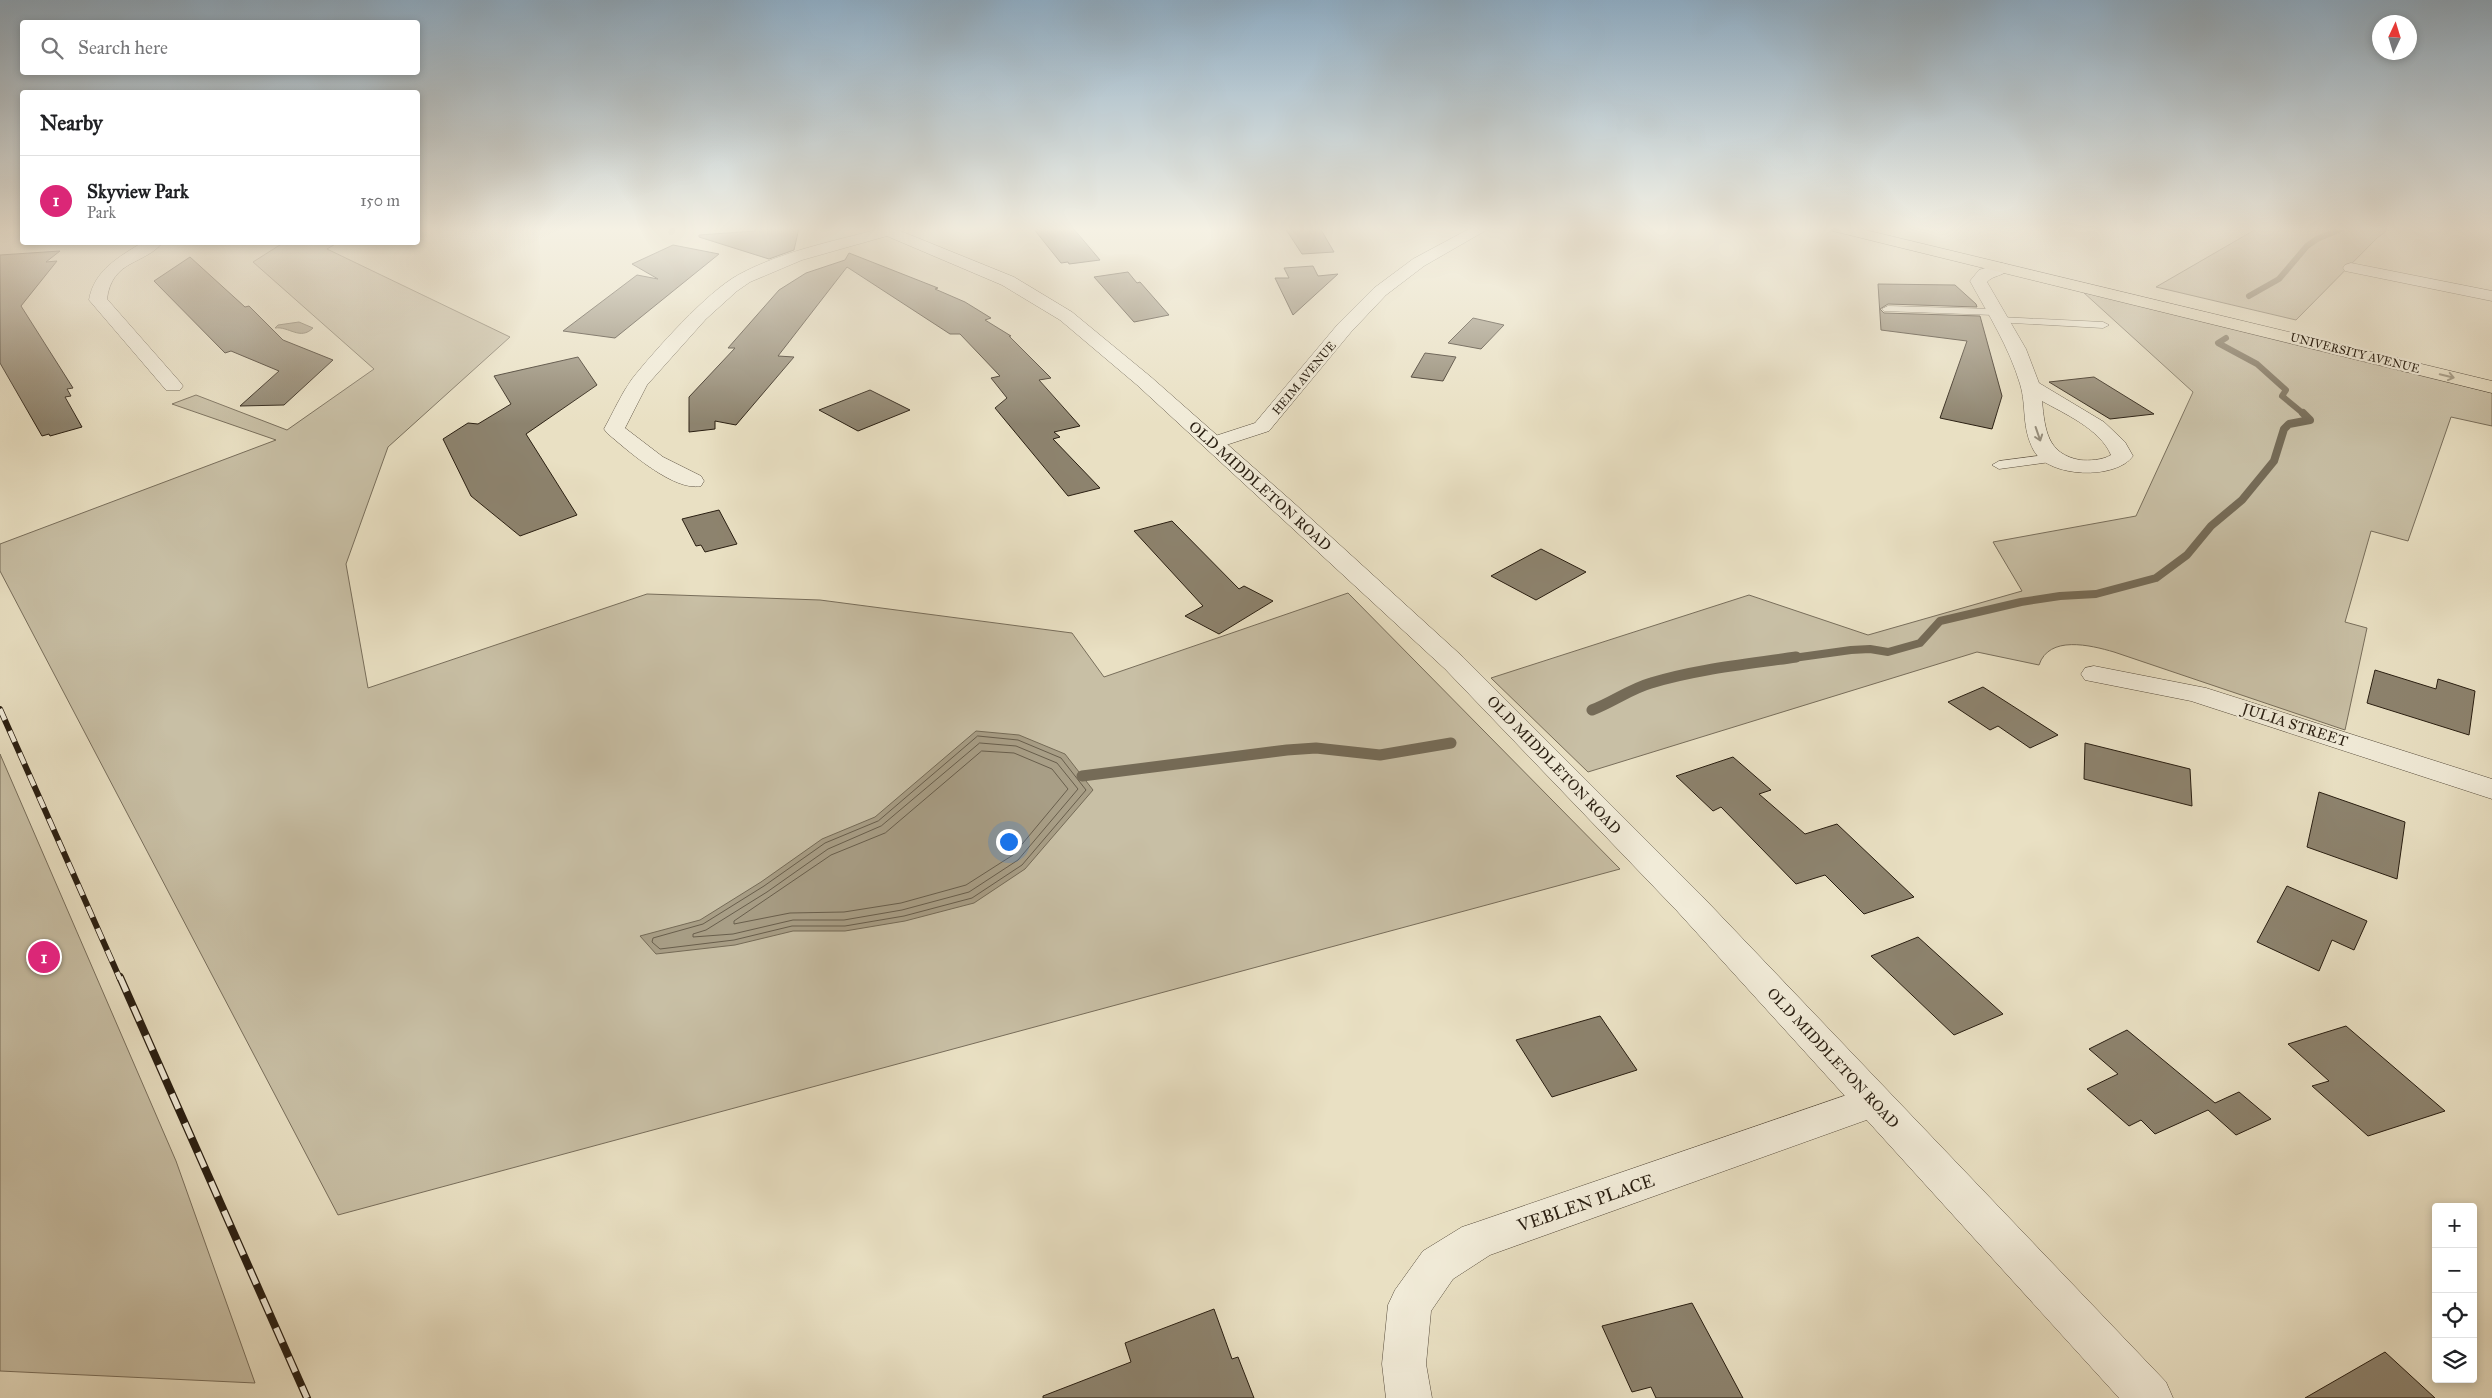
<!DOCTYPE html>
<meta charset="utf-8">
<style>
body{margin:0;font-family:"IM FELL Great Primer",serif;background:#f2f2f2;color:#202124}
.controls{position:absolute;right:15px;bottom:15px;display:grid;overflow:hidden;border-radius:5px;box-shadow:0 2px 8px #0003}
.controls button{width:45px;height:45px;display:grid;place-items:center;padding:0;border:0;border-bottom:1px solid #e0e0e0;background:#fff;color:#202124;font:25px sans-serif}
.compass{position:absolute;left:2372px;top:15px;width:45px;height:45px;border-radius:50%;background:#fff;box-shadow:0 2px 8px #0003;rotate:4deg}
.you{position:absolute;left:1008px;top:841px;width:18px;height:18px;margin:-12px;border:4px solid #fff;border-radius:50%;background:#1a73e8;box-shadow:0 0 0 8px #1a73e833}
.badge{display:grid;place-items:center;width:32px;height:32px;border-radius:50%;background:#db2777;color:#fff;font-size:16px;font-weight:700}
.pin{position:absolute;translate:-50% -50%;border:2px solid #fff;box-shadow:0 1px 5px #0006}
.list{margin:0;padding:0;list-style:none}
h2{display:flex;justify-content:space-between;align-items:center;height:65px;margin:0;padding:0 20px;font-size:21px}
h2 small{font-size:16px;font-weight:400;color:#757577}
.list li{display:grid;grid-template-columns:32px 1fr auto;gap:15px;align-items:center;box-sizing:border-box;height:90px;padding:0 20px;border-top:1px solid #e0e0e0}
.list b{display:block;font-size:19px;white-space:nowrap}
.list p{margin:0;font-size:16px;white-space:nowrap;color:#757577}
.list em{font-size:16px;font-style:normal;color:#757577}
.icon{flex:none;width:28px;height:28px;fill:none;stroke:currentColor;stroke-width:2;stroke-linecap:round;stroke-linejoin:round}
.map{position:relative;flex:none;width:2492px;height:1398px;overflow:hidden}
.search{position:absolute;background:#fff;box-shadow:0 2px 8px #0003;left:20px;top:20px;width:400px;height:55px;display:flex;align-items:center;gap:12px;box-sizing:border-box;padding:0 18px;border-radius:5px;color:#757577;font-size:19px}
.panel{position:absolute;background:#fff;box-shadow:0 2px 8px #0003;left:20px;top:90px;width:400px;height:155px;border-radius:5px}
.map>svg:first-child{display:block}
</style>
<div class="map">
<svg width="2492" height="1398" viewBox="0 0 2492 1398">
<rect width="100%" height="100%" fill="#e9e0c3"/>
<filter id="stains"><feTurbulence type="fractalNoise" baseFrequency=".004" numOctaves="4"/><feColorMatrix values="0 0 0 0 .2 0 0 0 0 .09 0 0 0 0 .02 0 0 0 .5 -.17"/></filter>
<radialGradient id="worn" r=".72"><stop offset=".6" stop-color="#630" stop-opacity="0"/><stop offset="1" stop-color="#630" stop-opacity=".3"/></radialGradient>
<!-- green -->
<g fill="#c8bfa5" stroke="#786e5b">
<path d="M2258 228H2390L2377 238 2296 320 2156 287Z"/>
<path d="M283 243H337L327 249 510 337 388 447 346 564 368 688 647 594 820 600 1072 633 1104 677 1348 593 1620 869 338 1215 0 571V544L276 440 172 404 196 395 287 430 374 369 253 262Z"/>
<path d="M2083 292 2306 345 2492 393V426L2451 417 2408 541 2371 531 2345 622 2367 628 2345 730 2114 652C2090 645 2049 635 2039 665L1977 652 1588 772 1491 678 1749 595 1868 635 2022 591 1993 542 2136 516 2193 392Z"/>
<path d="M0 754 176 1161 255 1383 0 1371Z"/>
</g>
<!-- water -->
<g fill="#a89e86" stroke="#756b57">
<path d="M299 322 313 328C300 341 289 326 275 328L278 325Z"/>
<path d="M976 731 1019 735 1065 754 1093 790 1025 869 974 903 905 921 845 931H793L735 945 656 954 640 936 700 920 761 882 822 839 875 817Z"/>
</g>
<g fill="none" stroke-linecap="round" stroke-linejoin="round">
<!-- shore -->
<g stroke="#685e4c" stroke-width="1">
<path d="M978 736 1018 740 1061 758 1086 790 1022 865 972 898 904 916 845 926H792L734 940 660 949 652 942 653 938 703 924 764 886 825 843 878 821Z"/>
<path d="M980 743 1016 746 1057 763 1078 789 1018 860 969 892 902 910 844 920H793L733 934 693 937V934L706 930 767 892 828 849 881 826Z"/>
<path d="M982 751 1014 753 1052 769 1068 789 1013 855 966 885 901 903 844 912 790 913 734 924V921L831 855 885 833Z"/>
</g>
<!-- stream-far2 -->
<g stroke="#756b57" stroke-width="6">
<path d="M2249 296 2279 279 2307 246 2317 239 2343 228"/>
<path d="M2226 338 2218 343 2257 364 2286 390 2282 396 2305 415"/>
</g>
<!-- stream-far1 -->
<path stroke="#756b57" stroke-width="8" d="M1786 659 1851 650 1870 649 1888 652 1920 643 1940 621 2021 602 2060 596 2096 594 2156 578 2187 555 2211 526 2242 500 2274 461 2284 429 2289 424 2310 420 2303 413"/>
<!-- stream -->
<g stroke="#756b57" stroke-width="11">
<path d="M1592 710C1613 702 1630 689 1651 683 1696 669 1749 664 1796 657"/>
<path d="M1082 776 1287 750 1316 748 1380 755 1451 743"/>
</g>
</g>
<!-- building -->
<g fill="#8d836e" stroke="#291e11">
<path d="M756 228H799L794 250 769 259 699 237V235L755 231Z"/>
<path d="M1033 228H1073L1100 260 1069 264 1068 262 1061 263Z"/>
<path d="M1285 228H1320L1334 252 1302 254Z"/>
<path d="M673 245 719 254 615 338 563 331 637 275 658 279 632 264Z"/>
<path d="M60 251 46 262 57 261 21 306 73 388 67 389 71 396 65 397 82 427 50 436 49 434 42 436 0 363V255Z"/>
<path d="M849 253 938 288 935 289 965 302 991 318 985 320 1011 336H1009L1051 378 1039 380 1080 426 1054 432 1060 437 1053 439 1100 488 1068 496 995 408 1007 398 991 378 1000 376 960 334H950L847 267 778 356 794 357 736 425 715 421V429L689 432V397L735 348H728L779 290 806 273 845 260Z"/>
<path d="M190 257 245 307 249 306 283 340 333 360 284 405 240 406 279 371 231 351 225 353 154 281Z"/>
<path d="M1313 266 1318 276 1338 274 1293 315 1275 278H1289L1284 268Z"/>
<path d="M1128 272 1137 283 1140 282 1169 315 1134 322 1094 277Z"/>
<path d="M1878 284 1955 285 1976 304 1977 307 1888 304 1880 309 1884 313 1980 316 2002 396 1992 429 1940 418 1967 341 1881 330Z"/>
<path d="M1473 318 1504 325 1481 349 1448 343Z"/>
<path d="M1425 353 1456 357 1443 381 1411 377Z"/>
<path d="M578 357 597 385 526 434 577 515 520 536 471 496 443 439 468 423 478 424 511 404 494 376Z"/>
<path d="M2094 377 2154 414 2110 419 2049 382Z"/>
<path d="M870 390 910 410 858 431 819 410Z"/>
<path d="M719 510 737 544 705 552 701 545 696 546 682 519Z"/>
<path d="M1172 521 1239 589 1244 586 1273 601 1219 634 1185 616 1203 606 1134 531Z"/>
<path d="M1541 549 1586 572 1536 600 1491 576Z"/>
<path d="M2375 670 2436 689 2438 679 2475 691 2469 735 2367 703Z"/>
<path d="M1983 687 2058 735 2030 748 1998 726 1990 730 1948 702Z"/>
<path d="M2085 743 2190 769 2192 806 2084 779Z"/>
<path d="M1733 757 1771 790 1759 794 1805 834 1837 824 1914 897 1864 914 1825 875 1796 884 1721 807 1713 811 1676 776Z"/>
<path d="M2319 792 2405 822 2397 879 2307 847Z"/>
<path d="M2287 886 2367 921 2354 950 2332 940 2319 971 2257 942Z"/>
<path d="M1918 937 2003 1014 1954 1035 1871 956Z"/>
<path d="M1600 1016 1637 1070 1552 1097 1516 1040Z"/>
<path d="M2346 1026 2445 1111 2368 1136 2312 1086 2329 1081 2288 1044Z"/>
<path d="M2127 1030 2215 1103 2239 1092 2271 1119 2236 1135 2208 1110 2155 1134 2141 1120 2129 1126 2087 1089 2118 1074 2089 1049Z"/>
<path d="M1692 1303 1743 1398H1656L1651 1387 1632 1392 1602 1326Z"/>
<path d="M1214 1309 1232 1359 1238 1357 1254 1398H1043V1396L1131 1362 1125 1343Z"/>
<path d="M2385 1352 2435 1398H2305Z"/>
</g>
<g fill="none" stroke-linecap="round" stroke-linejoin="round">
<!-- service casing -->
<g stroke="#594e3e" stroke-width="1">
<g id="service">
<path d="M1888 306 1994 309 2000 312 1994 315 1884 311 1882 309Z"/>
<path d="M1999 317 2103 322 2109 325 2103 328 1995 322V318Z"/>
<path d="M2053 454 2060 458 2058 461 1999 469 1992 465 1999 461Z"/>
</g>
</g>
<!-- minor casing -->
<g stroke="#594e3e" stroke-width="1">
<g id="minor">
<path d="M883 228H895L897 231 894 234 802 260 750 282 737 291 706 319 647 385 625 428 663 457 701 476 704 481 701 486C674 492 627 450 607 433L604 429C613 413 621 394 632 379 655 350 707 292 738 275 782 251 835 241 883 228Z"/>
<path d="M1471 228H1490L1424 266 1386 295 1351 332 1269 431 1220 447 1213 449 1206 447 1203 443 1206 439 1255 423 1338 324 1374 288 1413 259Z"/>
<path d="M143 242H163C145 265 112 259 107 299L180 382 183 386 180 390H166L89 300C94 270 119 257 143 242Z"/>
<path d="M2002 263 2008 265 2010 268C2005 276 1993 275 1987 282L2026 349 2039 383 2104 422 2125 442 2133 456C2116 480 2049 478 2034 451 2021 427 2027 407 2020 384 2009 347 1988 314 1970 281L1979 270ZM2042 401C2065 414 2100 429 2111 455 2103 460 2089 461 2080 460 2047 454 2045 430 2042 401Z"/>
<path d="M2351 263 2492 291V301L2345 271 2343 268 2345 265Z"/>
<path d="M2094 666 2206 688 2492 779V799L2191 701 2085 680 2081 674 2085 668Z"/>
<path d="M1873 1086 1886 1091 1892 1102 1886 1113 1490 1255 1453 1279 1431 1311 1426 1364 1432 1398H1386L1382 1364 1388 1305 1395 1290 1423 1251 1462 1227 1477 1222Z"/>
</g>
</g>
<!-- tertiary casing -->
<g stroke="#594e3e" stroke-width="1">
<path id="tertiary" d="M872 228H893L1014 277 1072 312 1151 377 1295 504 1463 657 1701 895 2166 1382 2173 1398H2119L1677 911 1445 669 1137 385 1060 320 1002 285 875 231Z"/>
</g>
<!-- primary casing -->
<g stroke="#291e11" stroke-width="1">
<path id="primary" d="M1830 228H1857L2492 381V393L1833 231Z"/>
</g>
<!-- service -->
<use href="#service" fill="#f1ebd8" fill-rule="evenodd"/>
<!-- minor -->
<use href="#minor" fill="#f1ebd8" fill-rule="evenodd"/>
<!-- tertiary -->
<use href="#tertiary" fill="#f1ebd8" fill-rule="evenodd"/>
<!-- primary -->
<use href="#primary" fill="#e9e0c3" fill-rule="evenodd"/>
<!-- rail-far1 casing -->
<g stroke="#291e11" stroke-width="6">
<path id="rail-far1" d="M0 709 120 979"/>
</g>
<!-- rail casing -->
<g stroke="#291e11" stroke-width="8">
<path id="rail" d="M120 977 307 1398"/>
</g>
<!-- rail-far1 -->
<use href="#rail-far1" stroke="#f1ebd8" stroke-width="4.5" stroke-dasharray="12" stroke-linecap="butt"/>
<!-- rail -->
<use href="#rail" stroke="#f1ebd8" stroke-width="5.5" stroke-dasharray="16" stroke-linecap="butt"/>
</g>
<!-- one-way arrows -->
<defs><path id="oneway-shaft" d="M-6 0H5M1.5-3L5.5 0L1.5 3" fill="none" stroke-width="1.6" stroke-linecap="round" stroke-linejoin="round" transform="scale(1.25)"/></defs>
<use stroke="#938973" href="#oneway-shaft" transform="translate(2447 376) rotate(14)"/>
<use stroke="#978f7e" href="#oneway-shaft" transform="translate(2038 434) rotate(71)"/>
<!-- sky -->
<linearGradient id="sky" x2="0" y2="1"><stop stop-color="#8eabc1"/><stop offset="0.54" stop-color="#f5f1e4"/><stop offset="1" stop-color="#f5f1e4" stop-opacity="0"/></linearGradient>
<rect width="2492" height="424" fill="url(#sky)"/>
<g text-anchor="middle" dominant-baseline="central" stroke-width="4.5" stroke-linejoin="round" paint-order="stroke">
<!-- far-street labels -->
<g font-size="12" fill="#291e11" stroke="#f1ebd8">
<text transform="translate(2355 353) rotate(14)">UNIVERSITY AVENUE</text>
<text transform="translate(1304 378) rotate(-50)">HEIM AVENUE</text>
</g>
<!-- street labels -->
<g font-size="15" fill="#291e11" stroke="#f1ebd8">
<text transform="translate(1260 486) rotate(42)">OLD MIDDLETON ROAD</text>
<text transform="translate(2295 725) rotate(18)">JULIA STREET</text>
<text transform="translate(1554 765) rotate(46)">OLD MIDDLETON ROAD</text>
<text transform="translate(1833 1058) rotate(47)">OLD MIDDLETON ROAD</text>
</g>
<!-- near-street labels -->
<g font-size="18" fill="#291e11" stroke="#f1ebd8">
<text transform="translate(1586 1203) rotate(-19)">VEBLEN PLACE</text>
</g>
</g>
<rect width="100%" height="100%" filter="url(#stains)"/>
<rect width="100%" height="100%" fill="url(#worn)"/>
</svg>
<div class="controls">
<button>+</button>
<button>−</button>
<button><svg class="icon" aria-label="locate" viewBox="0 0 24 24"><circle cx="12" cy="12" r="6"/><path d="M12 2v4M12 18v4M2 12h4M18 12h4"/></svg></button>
<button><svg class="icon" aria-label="layers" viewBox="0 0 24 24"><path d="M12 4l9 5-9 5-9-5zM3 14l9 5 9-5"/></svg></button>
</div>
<svg class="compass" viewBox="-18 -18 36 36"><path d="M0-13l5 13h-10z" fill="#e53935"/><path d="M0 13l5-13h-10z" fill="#757577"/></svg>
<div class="you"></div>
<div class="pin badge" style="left:44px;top:957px">1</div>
<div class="search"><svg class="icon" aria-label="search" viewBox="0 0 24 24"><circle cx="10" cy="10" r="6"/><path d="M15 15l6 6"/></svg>Search here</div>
<section class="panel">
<h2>Nearby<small></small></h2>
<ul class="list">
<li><span class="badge">1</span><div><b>Skyview Park</b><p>Park</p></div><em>150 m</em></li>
</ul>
</section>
</div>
